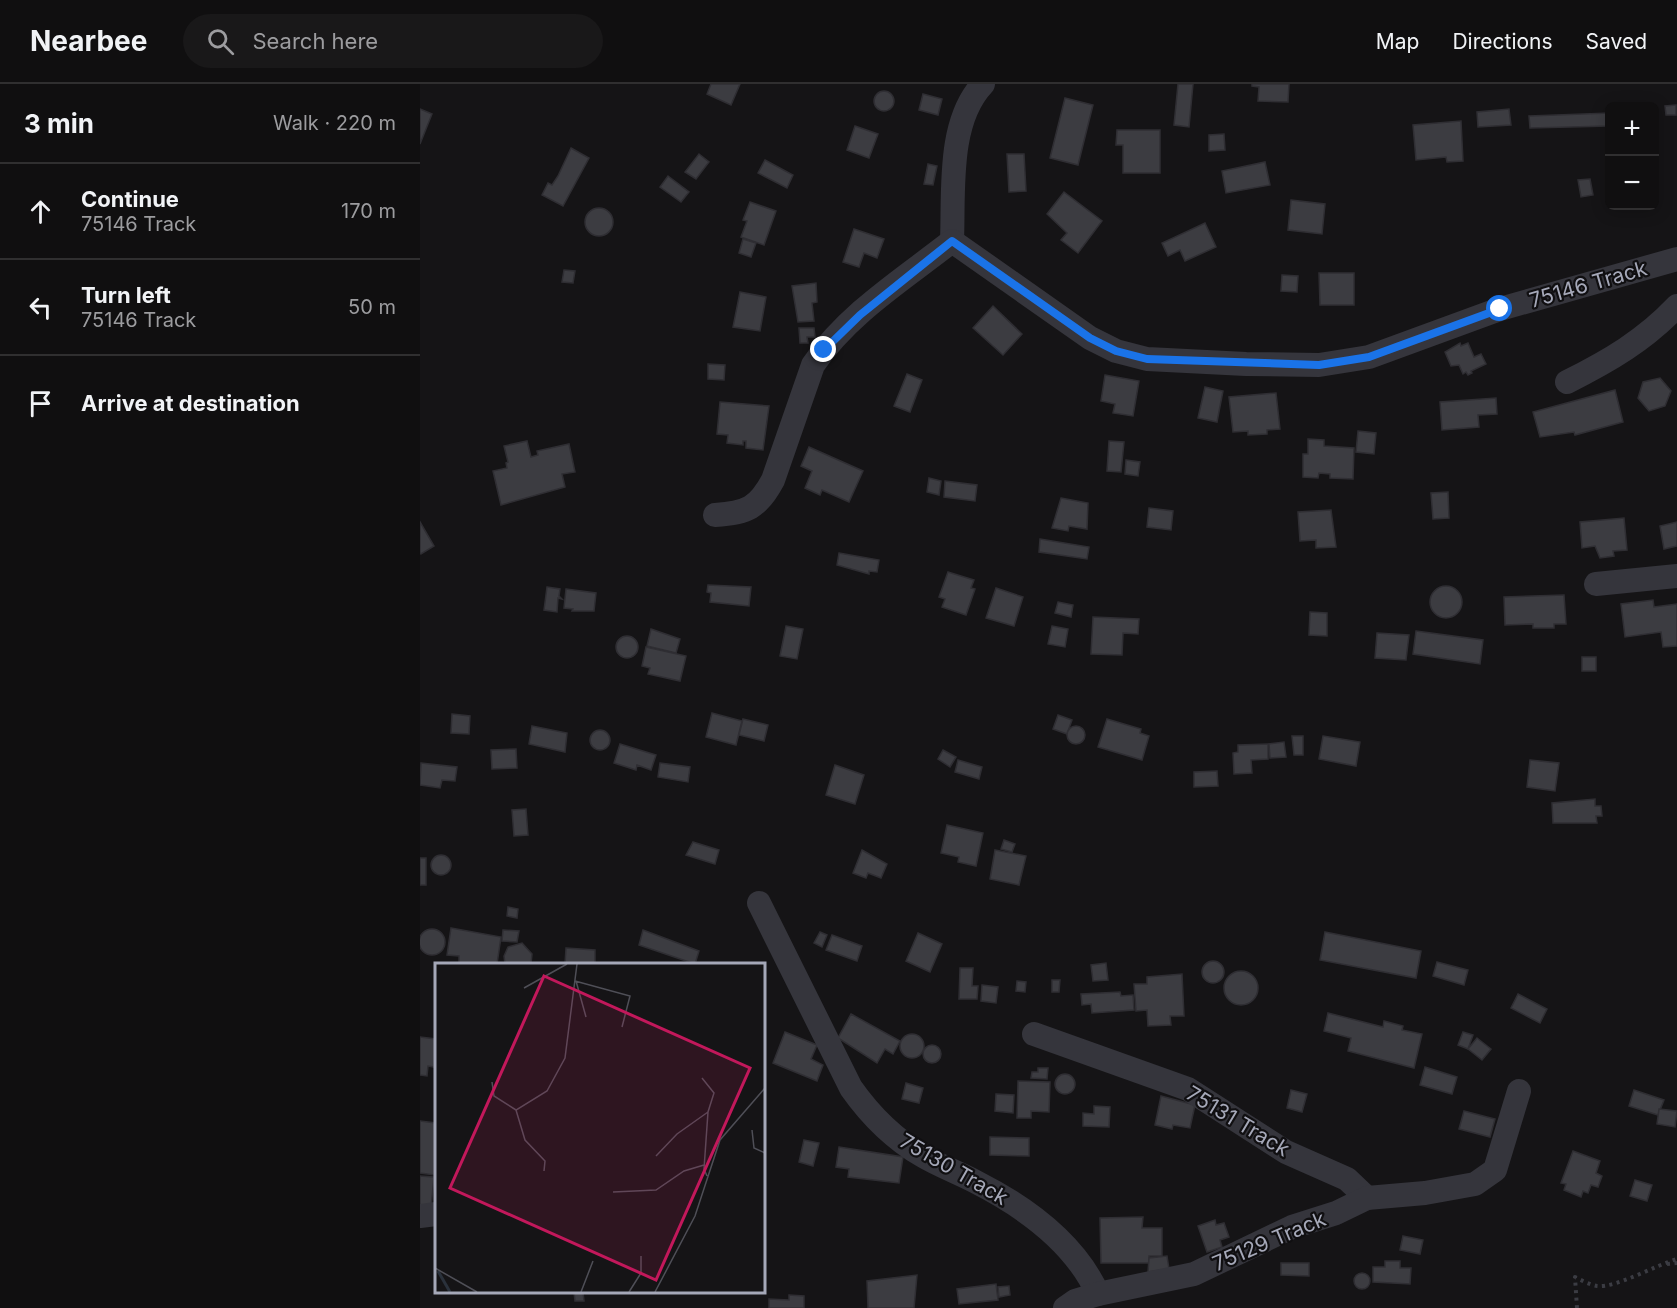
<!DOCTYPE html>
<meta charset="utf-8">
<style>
body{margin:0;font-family:Inter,sans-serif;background:#191819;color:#f1f3f6}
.controls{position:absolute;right:18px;top:18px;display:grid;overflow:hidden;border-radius:9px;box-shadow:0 3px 15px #0003}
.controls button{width:54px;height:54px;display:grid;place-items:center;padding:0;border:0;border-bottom:2px solid #302f30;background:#100f10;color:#f1f3f6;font:30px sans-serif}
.stop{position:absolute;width:18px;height:18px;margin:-14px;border:4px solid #1a73e8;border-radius:50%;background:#fff}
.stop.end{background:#1a73e8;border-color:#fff;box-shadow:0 2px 6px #0008}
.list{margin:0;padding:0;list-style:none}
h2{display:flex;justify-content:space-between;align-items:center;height:78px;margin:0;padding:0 24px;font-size:26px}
h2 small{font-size:20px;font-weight:400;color:#9c9c9f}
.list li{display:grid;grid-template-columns:39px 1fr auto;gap:18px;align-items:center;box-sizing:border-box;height:96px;padding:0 24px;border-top:2px solid #302f30}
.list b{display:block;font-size:22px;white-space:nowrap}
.list p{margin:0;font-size:20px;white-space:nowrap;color:#9c9c9f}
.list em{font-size:20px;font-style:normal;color:#9c9c9f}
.icon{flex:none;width:33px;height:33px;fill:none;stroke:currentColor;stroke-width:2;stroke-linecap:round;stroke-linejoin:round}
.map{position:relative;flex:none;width:1257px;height:1224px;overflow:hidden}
header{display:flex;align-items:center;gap:36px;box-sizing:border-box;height:84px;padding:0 30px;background:#100f10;border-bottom:2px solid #302f30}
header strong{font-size:28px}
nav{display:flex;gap:33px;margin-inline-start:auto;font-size:21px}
.search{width:420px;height:54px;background:#191819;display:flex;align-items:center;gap:15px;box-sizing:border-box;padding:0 21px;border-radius:33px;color:#9c9c9f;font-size:22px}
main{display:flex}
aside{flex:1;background:#100f10}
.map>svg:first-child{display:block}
</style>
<header>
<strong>Nearbee</strong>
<div class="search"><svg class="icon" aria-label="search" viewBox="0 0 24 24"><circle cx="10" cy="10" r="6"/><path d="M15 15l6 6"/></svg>Search here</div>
<nav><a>Map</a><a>Directions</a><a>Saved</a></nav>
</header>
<main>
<aside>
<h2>3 min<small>Walk · 220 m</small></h2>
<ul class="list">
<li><svg class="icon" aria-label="ahead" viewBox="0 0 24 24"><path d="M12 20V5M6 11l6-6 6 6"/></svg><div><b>Continue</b><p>75146 Track</p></div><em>170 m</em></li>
<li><svg class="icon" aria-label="left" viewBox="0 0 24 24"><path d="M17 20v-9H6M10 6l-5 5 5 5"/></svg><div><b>Turn left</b><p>75146 Track</p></div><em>50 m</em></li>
<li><svg class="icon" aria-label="arrive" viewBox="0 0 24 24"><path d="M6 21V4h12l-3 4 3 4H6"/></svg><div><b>Arrive at destination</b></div></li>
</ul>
</aside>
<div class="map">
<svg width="1257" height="1224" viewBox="0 0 1257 1224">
<rect width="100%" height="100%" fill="#151416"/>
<!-- building -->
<g fill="#3c3c41" stroke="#2f2e33" stroke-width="1.5">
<path d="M291 0H320L311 21 287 10Z"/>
<path d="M758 0H773L769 43 754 41Z"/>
<path d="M832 0H869L868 18 838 17 839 3 832 2Z"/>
<circle cx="464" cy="17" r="10"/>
<path d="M503 10 522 15 518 31 499 26Z"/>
<path d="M645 14 673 21 658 81 630 74Z"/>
<path d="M1256 21V31H1246L1245 22Z"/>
<path d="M0 25 12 30 0 60Z"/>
<path d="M1089 25 1091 41 1058 43 1057 28Z"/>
<path d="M1190 29V42L1110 44 1109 32Z"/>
<path d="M1041 37 1043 77 1027 78 1026 73 996 76 993 41Z"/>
<path d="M435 42 458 50 449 74 427 66Z"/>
<path d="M697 46H740V89H703V61H696Z"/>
<path d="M804 50 805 66 789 67V51Z"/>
<path d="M151 64 169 74 143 122 122 111 128 99 132 101 138 92Z"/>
<path d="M279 70 289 78 276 95 265 88Z"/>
<path d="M587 70H604L606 107 589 108Z"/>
<path d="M345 76 373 91 367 104 338 89Z"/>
<path d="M845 78 850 101 806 109 802 87Z"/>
<path d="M508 80 517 82 513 101 504 100Z"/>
<path d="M248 92 269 108 261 118 240 103Z"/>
<path d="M1170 95 1173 111 1161 113 1158 96Z"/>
<path d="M644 108 682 137 658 169 641 156 647 149 627 130Z"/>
<path d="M871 116 905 120 902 150 868 146Z"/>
<path d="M330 118 356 127 344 161 321 153 327 137 323 136Z"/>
<circle cx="179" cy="138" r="14"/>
<path d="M785 139 796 163 765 177 760 166 748 172 742 159Z"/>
<path d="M434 145 464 155 457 174 444 169 439 183 423 178Z"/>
<path d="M323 155 336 159 331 173 319 169Z"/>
<path d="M144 186 155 187 153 199 142 198Z"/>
<path d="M899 189H934V221H900Z"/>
<path d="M862 191 878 192 877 208 861 207Z"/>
<path d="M396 199 397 218 392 219 394 237 378 238 372 202Z"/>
<path d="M320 208 346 213 340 247 313 243Z"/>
<path d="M573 222 602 250 583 271 553 244Z"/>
<path d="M379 244H394L395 253H387L388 259H380Z"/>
<path d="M1040 259 1041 262 1048 259 1054 273 1061 270 1066 280 1051 287 1052 289 1048 291 1046 288 1043 290 1039 281 1031 282 1025 268Z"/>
<path d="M288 280 305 281 304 296 288 295Z"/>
<path d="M487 290 502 296 490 328 474 322Z"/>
<path d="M685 291 719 297 713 332 693 329 695 320 681 317Z"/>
<path d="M1240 294 1251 307 1245 322 1229 327 1218 314 1223 298Z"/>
<path d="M785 303 803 307 797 338 778 334Z"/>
<path d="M1195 306 1203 338 1155 351 1154 348 1120 353 1113 328Z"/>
<path d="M856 309 860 345 847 346V350L828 351V347L813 348 809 313Z"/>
<path d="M1076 314 1077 330 1058 331 1059 343 1022 346 1020 318Z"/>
<path d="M300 318 349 322 343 366 326 364V357H323V361L307 359 308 351 297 350Z"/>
<path d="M938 347 956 349 954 370 936 368Z"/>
<path d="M888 355 904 356V362L934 364 933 395 910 394V390L899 389 898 394 883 393V370H888Z"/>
<path d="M107 357 111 373 118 371 117 367 149 360 155 388 142 390 145 403 81 421 73 387 87 384 86 379 88 378 84 362Z"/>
<path d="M689 357 704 358 701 388 687 387Z"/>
<path d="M389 363 443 387 429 418 402 406 400 411 385 404 392 387 381 382Z"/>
<path d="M706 376 720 378 718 392 705 390Z"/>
<path d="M509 394 521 397 519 411 507 408Z"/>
<path d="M525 397 557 401 555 417 524 413Z"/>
<path d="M1028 408 1029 434 1013 435 1011 409Z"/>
<path d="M641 414 668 419 667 445 649 442 648 447 632 444Z"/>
<path d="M729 424 753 427 751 446 727 443Z"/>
<path d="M911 426 916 463 896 464V456L880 457 878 428Z"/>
<path d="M1204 434 1207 466 1193 467 1194 472 1180 474 1175 462 1162 464 1160 438Z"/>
<path d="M0 438 14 462 1 470 0 468Z"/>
<path d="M1257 438V462L1244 465 1240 442Z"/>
<path d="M620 455 669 463 667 475 619 468Z"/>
<path d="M419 469 459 476 457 488 449 487V490L417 481Z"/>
<path d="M528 488 554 496 551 504 555 505 546 531 522 523 525 515 519 513Z"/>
<path d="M288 501 331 503 329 522 290 518 291 509 287 508Z"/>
<circle cx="1026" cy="518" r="16"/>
<path d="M127 503 140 505 139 512 142 515 138 514 137 528 124 526Z"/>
<path d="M576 504 603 513 594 542 566 534Z"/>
<path d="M146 505 176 509 174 527H152L153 525 144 524Z"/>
<path d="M1144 511 1146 540H1134V544H1113V540L1085 541 1084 513Z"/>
<path d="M1233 516 1234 523 1257 520V562L1243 563 1241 548 1205 553 1201 520Z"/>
<path d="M638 518 653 521 651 533 635 529Z"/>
<path d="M890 528 907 529V552L889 551Z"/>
<path d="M673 533 719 535 718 550 703 549 702 571 671 570Z"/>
<path d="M366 542 383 545 377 575 360 572Z"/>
<path d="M632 542 648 545 645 563 628 560Z"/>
<path d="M231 545 260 555 256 569 227 562Z"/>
<path d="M996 547 1063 556 1060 580 993 570Z"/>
<path d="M957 549 989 551 986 576 955 574Z"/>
<circle cx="207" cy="563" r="11"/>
<path d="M226 563 266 572 260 597 228 590 230 584 222 582Z"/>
<rect x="1162" y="573" width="14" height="14"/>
<path d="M292 629 322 637 316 661 286 653Z"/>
<path d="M32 630 50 632 49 650 31 649Z"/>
<path d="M638 631 652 636 647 650 633 645Z"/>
<path d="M323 635 348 641 344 657 319 651Z"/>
<path d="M687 635 721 645 720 649 729 652 722 676 678 663Z"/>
<circle cx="656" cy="651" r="9"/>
<path d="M112 642 147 649 145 668 109 660Z"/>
<circle cx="180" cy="656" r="10"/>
<path d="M872 652H883V671H874Z"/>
<path d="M903 652 940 658 936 682 899 675Z"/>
<path d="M864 658 866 673 850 674 849 660Z"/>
<path d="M200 660 236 671 231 686 217 681 216 686 194 679Z"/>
<path d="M848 660V675L831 676 832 689 814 690 813 669 818 668V661Z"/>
<path d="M96 665 97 684 72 685 71 666Z"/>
<path d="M523 666 536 673 530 683 518 675Z"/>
<path d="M538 676 562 683 559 695 535 688Z"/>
<path d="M1110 676 1139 679 1135 707 1107 703Z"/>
<path d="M1 679 37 683 35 697 22 696 20 704 0 701Z"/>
<path d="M240 679 270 683 268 698 238 693Z"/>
<path d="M415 681 444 691 435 720 406 711Z"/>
<path d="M797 687 798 702 774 703V688Z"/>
<path d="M1175 715V722H1181L1182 732H1176L1177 739H1133L1132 719Z"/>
<path d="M106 725 108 751 94 752 92 726Z"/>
<path d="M527 741 563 749 556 782 538 778 539 773 521 769Z"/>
<path d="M584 756 595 760 592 768 581 765Z"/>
<path d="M273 758 299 766 295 780 266 771Z"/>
<path d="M442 766 467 780 461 794 448 789 446 794 433 789Z"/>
<path d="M575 766 606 772 599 801 570 795Z"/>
<circle cx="21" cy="781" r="10"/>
<rect x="0" y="774" width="6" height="27"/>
<path d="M88 823 98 825 97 834 87 832Z"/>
<path d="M31 844 81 853 77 880 39 879V872L27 871Z"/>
<circle cx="12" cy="858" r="13"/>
<path d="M83 846 99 847 97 858 82 857Z"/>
<path d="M223 846 279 867 275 880 219 861Z"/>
<path d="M400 848 407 851 402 863 394 859Z"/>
<path d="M905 848 1001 867 996 894 900 876Z"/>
<path d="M498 849 522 860 510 888 486 877Z"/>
<path d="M412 851 442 862 437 877 406 866Z"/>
<path d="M102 859 112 870 111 880H85L84 872 88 863Z"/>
<path d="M146 864 175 866V880H145Z"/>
<circle cx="793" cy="888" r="11"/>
<path d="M1017 878 1048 886 1044 901 1013 892Z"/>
<path d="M686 879 688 896 673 897 671 881Z"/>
<path d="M540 884H553L552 902H558L557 915H539Z"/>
<circle cx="821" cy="904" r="17"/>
<path d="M762 890 764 932H750L751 941 728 942 727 926 716 927 714 900H727V893Z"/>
<path d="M632 896H640L639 908H632Z"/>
<path d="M597 897 606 898 605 908 596 907Z"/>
<path d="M562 901 578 903 576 919 561 917Z"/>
<path d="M700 908 701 912 713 911 714 926 672 929 671 920 662 921 661 910Z"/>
<path d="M1098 910 1127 925 1120 939 1091 924Z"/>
<path d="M908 929 963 943 964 937 983 942 982 946 1002 950 994 984 928 967 931 954 904 947Z"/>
<path d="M431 930 480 957 473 970 465 965 457 979 418 954Z"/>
<path d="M365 948 397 961 391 975 403 981 397 997 353 979Z"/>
<path d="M1043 948 1053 951 1048 965 1038 961Z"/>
<circle cx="492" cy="962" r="12"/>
<path d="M0 953 16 955 14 983 8 982 7 992 0 991Z"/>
<path d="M1057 954 1071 965 1062 976 1048 965Z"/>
<circle cx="512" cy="970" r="9"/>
<path d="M1005 983 1037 993 1032 1010 1000 1001Z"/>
<path d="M618 984H628L627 995 611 994 612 988H618Z"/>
<circle cx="645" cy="1000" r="10"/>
<path d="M598 997 630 998 629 1028 611 1027V1034H597Z"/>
<path d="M486 999 503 1004 499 1019 482 1015Z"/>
<path d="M871 1006 887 1010 882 1028 867 1024Z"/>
<path d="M1214 1006 1244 1016 1238 1031 1209 1022Z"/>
<path d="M576 1010 594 1011 593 1029 575 1027Z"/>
<path d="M741 1012 775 1021 770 1044 753 1041 752 1045 735 1041Z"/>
<path d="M674 1022 690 1023 689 1043 663 1042V1029L674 1030Z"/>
<path d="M1239 1025 1257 1027 1255 1043 1237 1040Z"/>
<path d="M1044 1027 1075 1035 1070 1053 1039 1045Z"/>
<path d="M0 1037 16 1039 14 1091 0 1089Z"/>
<path d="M570 1053 609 1054V1072L570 1071Z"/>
<path d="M384 1056 399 1059 393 1082 379 1078Z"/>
<path d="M419 1063 483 1073 479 1099 428 1093 429 1085 416 1083Z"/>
<path d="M1153 1067 1180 1077 1176 1089 1182 1092 1178 1103 1171 1101 1168 1109 1163 1107 1161 1113 1144 1106 1146 1100 1141 1099Z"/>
<path d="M0 1092 14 1093 11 1124 0 1123Z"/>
<path d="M1215 1096 1232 1101 1227 1117 1210 1112Z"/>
<path d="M723 1133 722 1144H742V1172H729V1179H681L680 1134Z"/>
<path d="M795 1136 796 1141 804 1139 809 1153 800 1156 802 1163 787 1168 778 1142Z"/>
<path d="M983 1152 1003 1156 1000 1170 980 1166Z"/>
<path d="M747 1172 749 1185 728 1188 729 1174Z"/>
<path d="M965 1177H980V1184H991L990 1200 953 1198V1183H965Z"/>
<path d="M861 1179H889V1192L861 1191Z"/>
<circle cx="942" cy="1197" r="8"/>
<path d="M497 1191 494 1224H448L447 1197Z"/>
<path d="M576 1200 578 1216 539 1220 537 1205Z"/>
<path d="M589 1202 590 1211 579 1213 578 1203Z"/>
<path d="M154 1208H163L164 1217H155Z"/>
<path d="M369 1211 384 1212V1224H349V1215L369 1216Z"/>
</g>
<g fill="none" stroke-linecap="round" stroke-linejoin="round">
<!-- path -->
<g stroke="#3b3c43" stroke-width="4" stroke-dasharray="3 4.5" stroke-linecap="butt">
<path d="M1247 1180 1257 1179"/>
<path d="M1157 1224 1155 1193C1161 1196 1170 1201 1177 1202 1196 1204 1236 1181 1257 1175"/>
</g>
<!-- street -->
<g stroke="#35353c" stroke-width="24">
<path d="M532 157C534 108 527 38 563 0"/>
<path d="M1147 298C1189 277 1225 256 1257 222"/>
<path d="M295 431C327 429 338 424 353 396L393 281C427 230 485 194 532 157L670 254 696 267 727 275 826 280 899 281 949 273 1080 225 1257 175"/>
<path d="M1176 500 1257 492"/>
<path d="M339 819 431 1004C450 1031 474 1055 503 1072 520 1082 539 1089 556 1098 605 1123 655 1159 678 1210"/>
<path d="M614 950 768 1005 866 1068 927 1095 947 1114"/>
<path d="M0 1132 16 1130"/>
<path d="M645 1224 655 1217 678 1210 774 1190 872 1143 916 1129 947 1114 1005 1109 1055 1100 1075 1086 1099 1007"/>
</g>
</g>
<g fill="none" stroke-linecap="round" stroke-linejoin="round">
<!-- route -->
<path stroke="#1a73e8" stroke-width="8" d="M404 266 440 231 532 157 670 254 696 267 727 275 899 281 949 273 1080 225"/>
</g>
<g text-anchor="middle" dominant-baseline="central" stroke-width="4.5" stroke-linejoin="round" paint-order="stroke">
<!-- street labels -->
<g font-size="21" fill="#a5a8b8" stroke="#100f11">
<text transform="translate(1168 200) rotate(-16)">75146 Track</text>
<text transform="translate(818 1037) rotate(31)">75131 Track</text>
<text transform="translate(534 1085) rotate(30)">75130 Track</text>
<text transform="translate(849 1157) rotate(-23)">75129 Track</text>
</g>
</g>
<!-- overview -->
<g transform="translate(15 879)">
<rect width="330" height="330" fill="#151416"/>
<path fill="none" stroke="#2a313b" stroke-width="3" d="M3 308 15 329"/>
<path fill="none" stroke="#4f4f57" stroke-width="1.5" d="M140 18 195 33 187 64M141 18 151 54M89 25 132 1M267 115 279 130 273 149 269 206 272 213M57 119 59 133 81 147M317 167 319 185 330 190M221 193 242 171 273 149M109 208 110 198 90 177 81 147 112 128 130 95 142 1M178 229 221 227 249 208 269 202M0 305 42 329M146 329 158 298M194 329 206 310V293M220 329 260 253 285 177 330 125"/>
<path fill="#c2185b" fill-opacity="0.15" stroke="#c2185b" stroke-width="3" d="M109 13 315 105 221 317 15 225Z"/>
<rect width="330" height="330" fill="none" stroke="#a5a8b8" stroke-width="3"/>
</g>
</svg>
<div class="controls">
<button>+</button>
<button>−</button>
</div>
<div class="stop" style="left:1080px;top:225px"></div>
<div class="stop end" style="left:404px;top:266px"></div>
</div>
</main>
